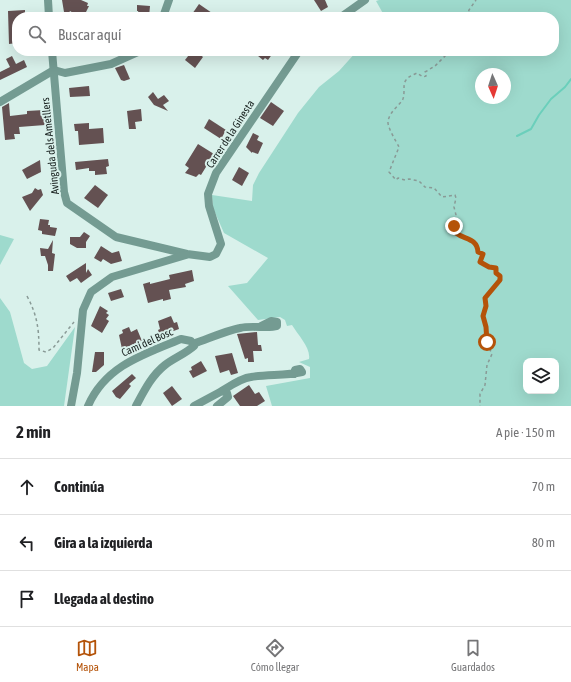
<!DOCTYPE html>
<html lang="es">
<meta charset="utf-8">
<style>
body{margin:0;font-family:"Asap Condensed",sans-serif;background:#f6f6f6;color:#202124}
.controls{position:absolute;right:12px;bottom:12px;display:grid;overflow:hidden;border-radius:8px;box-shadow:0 4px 16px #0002}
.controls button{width:36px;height:36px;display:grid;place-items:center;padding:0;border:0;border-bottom:1px solid #e0e0e0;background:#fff;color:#202124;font:20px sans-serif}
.compass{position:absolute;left:475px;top:68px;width:36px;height:36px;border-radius:50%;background:#fff;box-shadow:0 4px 16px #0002;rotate:177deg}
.stop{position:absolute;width:12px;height:12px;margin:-9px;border:3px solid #b45309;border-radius:50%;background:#fff}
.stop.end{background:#b45309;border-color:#fff;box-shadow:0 1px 4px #0008}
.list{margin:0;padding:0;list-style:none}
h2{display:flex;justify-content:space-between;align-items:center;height:52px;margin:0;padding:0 16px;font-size:17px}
h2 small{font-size:13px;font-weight:400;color:#757577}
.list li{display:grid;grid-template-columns:26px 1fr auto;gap:12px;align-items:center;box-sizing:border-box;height:56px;padding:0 16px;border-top:1px solid #e0e0e0}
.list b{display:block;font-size:15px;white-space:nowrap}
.list em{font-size:13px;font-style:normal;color:#757577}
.icon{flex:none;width:22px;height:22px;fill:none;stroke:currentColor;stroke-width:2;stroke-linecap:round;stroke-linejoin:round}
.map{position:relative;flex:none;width:571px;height:406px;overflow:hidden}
.search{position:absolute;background:#fff;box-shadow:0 4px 16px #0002;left:12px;right:12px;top:12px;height:44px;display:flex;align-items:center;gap:10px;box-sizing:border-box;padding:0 14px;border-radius:16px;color:#757577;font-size:15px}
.sheet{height:220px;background:#fff}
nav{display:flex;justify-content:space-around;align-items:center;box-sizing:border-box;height:56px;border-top:1px solid #e0e0e0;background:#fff;font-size:11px;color:#757577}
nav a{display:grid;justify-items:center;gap:2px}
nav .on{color:#b45309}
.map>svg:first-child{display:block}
</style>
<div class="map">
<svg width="571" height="406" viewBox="0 0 571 406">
<rect width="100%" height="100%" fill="#d9f1eb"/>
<!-- green -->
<g fill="#9edacd" fill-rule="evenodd">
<path d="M379 0H571V406H272L266 386 310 378V367L299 362 309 359C311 348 298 335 292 325L287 326 285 320 280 317 258 320 228 286 247 283 268 258 224 233 213 208 212 195 252 201 253 185 259 173 298 113 319 87 339 71 357 51H554V17H385L376 1ZM481 74H505V98H481ZM526 361H556V391H526Z"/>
<path d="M0 235 14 239 0 265Z"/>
<path d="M0 298 10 312 24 363 32 369 47 366 75 327 64 406H0Z"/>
</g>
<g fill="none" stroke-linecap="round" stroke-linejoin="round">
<!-- stream -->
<path stroke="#6bcfbb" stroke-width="2" d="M517 136 531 129 539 115 551 99 565 87 571 79"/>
</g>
<!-- building -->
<g fill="#645152">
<path d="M62 0H81L88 3 87 6H89L85 14 81 12 80 14 76 12 75 14 70 11 68 15 64 12Z"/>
<path d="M314 0H325L328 7 321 11Z"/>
<path d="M199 4 212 13 209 17H190Z"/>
<path d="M137 5 150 6 149 17H140L138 11H137Z"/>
<path d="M25 10V17H17V43L9 44 8 11Z"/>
<path d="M192 51H196L203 57 195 68 185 60Z"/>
<path d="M252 51H270L273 53 268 60 265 58 263 60Z"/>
<path d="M12 56 16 64 24 60 27 67 0 80V72L10 67 6 59Z"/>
<path d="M124 65 130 79 124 81 121 80 115 68Z"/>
<path d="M89 86 90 96 70 97 69 88Z"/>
<path d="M153 92 158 99 164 95 169 101 163 105 168 111 154 105 148 97Z"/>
<path d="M271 102 284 111 273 126 260 118Z"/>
<path d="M9 103 10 116 27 114V111L44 110 45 125 19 127 20 134H14L15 139 5 140 2 107Z"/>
<path d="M141 109 142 121 135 122 136 129H129L127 111Z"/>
<path d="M209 119 226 130 221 139 204 128Z"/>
<path d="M89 123V129L103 128 104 143 79 145 78 131H75L74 124Z"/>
<path d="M253 133 259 136 257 140 263 143 258 154 252 152V153L246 147Z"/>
<path d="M198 144 214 154 201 175 199 174 196 177 185 173 189 168 185 165Z"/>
<path d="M108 159 109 166 106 167 107 174 95 175V171H89V168L76 170 75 162Z"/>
<path d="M40 160 41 172 27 179 22 170Z"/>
<path d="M239 167 249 173 242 186 232 180Z"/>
<path d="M95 185 108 195 98 208 84 198Z"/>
<path d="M35 188 38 190 41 189 43 195 30 211 22 197 32 193Z"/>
<path d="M40 219 49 220 48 225H50V227L57 228 55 236 42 234V231L38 230Z"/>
<path d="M84 232 90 236 86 242V248H77L70 244V237H80Z"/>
<path d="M53 240 52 253 55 254 53 271H48V265L45 256H41L40 248 48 249Z"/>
<path d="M101 246 112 253 119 251 122 261 111 264 103 259 101 262 94 258Z"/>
<path d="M86 263V273L88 269 92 275 81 283 77 278 70 282 66 276Z"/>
<path d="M192 270 194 281 185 284 186 287 169 290 171 299 163 301V299L148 303 143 284 150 282V284L170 279 169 275Z"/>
<path d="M121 289 124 297 111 301 108 293Z"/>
<path d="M100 306 108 311 106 313 109 315 106 319 109 321 102 333 91 326Z"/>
<path d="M171 316 174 323 177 322 179 329 160 336 158 330 160 329 158 321Z"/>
<path d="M129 327 131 332 137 329 142 341 122 349 119 335 123 333 122 330Z"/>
<path d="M257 332 258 345H261L262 351H253L254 362H248V358L245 359 237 334Z"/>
<path d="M95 352H104V365L96 372H92Z"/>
<path d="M232 353 238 373 231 375 229 370 220 373 215 356Z"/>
<path d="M201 361 207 371 193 378 189 371 192 370 191 367Z"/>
<path d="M132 374 136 378 129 384 131 386 120 399 116 397 112 391Z"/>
<path d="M249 385 255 394 259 392 265 401 257 406H240L233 396Z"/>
<path d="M172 386 182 399 172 406 163 393Z"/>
</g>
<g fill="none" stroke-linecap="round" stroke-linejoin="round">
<!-- path -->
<g stroke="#899a96" stroke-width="1.5" stroke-dasharray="3 3" stroke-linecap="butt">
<path d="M467 17 469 10 476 0"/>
<path d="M450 51 435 66 425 72 426 76 423 77 417 73C413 75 409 76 406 80 402 85 406 94 402 101 397 107 390 112 388 121 387 127 396 141 399 147L389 172 396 180 398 178 405 180 409 179 419 181 425 187 434 188 442 197 455 195 456 198 454 207 456 215 454 229 460 235 473 240 478 246V252L483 254 480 262 482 264 496 268V273L500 276V280L485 298 486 306 483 316 486 327 487 343 492 354 487 365 485 385 480 394V406"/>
<path d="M27 296C37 315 39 328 39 350L46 352 53 348 74 322"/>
</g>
<!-- minor -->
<g stroke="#749b92" stroke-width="8">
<path d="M48 0 49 17"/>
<path d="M163 17 169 0"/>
<path d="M341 17 365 0"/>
<path d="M52 51 64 192 67 203 116 237 187 254 210 257 216 254 221 244 209 206 208 194 216 173 299 51"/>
<path d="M0 102 54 70 65 73 111 64 140 51"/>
<path d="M193 344C208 339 225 331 240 328 252 325 268 329 277 326V322L271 321 261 326"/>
<path d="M222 391C230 386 241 378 251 377 268 374 285 376 302 372L300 369 295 370 294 374"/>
<path d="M71 406 77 373 83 310 91 292 112 277 186 255"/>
<path d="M88 406C105 366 144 354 181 339L191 341 194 346C185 354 174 358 165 365 152 375 144 391 136 406"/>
<path d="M194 406 222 391 227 393 228 397 217 406"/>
</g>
</g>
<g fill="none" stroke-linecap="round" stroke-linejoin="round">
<!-- route -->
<path stroke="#b45309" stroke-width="5" d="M454 226 456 233C465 240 477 238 478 252L483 254 480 262 489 267 496 268V273L500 276V280L485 298 486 306 483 316 486 327 487 342"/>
</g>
<g text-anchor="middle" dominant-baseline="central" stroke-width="4" stroke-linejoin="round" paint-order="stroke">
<!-- street labels -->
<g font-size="11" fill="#192220" stroke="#d9f1eb">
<text transform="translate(230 134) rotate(-57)">Carrer de la Ginesta</text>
<text transform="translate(50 146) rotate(-96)">Avinguda dels Ametllers</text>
<text transform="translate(147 342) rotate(-24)">Camí del Bosc</text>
</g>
</g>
</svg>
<div class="controls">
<button><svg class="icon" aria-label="layers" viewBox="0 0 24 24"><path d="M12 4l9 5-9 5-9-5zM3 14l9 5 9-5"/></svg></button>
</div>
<svg class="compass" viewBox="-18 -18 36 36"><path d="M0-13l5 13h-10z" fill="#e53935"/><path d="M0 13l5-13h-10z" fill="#757577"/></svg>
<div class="stop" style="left:487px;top:342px"></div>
<div class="stop end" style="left:454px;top:226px"></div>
<div class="search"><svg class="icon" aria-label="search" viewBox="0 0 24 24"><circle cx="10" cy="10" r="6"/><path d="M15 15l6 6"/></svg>Buscar aquí</div>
</div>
<section class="sheet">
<h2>2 min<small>A pie · 150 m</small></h2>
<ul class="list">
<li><svg class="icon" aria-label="ahead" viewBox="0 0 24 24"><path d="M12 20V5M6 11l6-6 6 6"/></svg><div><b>Continúa</b></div><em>70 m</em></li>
<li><svg class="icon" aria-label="left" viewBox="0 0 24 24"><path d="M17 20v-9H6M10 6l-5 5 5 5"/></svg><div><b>Gira a la izquierda</b></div><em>80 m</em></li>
<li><svg class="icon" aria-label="arrive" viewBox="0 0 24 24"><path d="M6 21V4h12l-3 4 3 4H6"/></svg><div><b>Llegada al destino</b></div></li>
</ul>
</section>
<nav>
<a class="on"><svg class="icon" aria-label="map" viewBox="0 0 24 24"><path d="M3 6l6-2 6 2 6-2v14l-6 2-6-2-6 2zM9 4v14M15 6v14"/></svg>Mapa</a>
<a><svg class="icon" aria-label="directions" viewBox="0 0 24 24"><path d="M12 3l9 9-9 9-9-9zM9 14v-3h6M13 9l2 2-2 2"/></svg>Cómo llegar</a>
<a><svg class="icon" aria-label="saved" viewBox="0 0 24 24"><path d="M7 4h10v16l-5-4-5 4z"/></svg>Guardados</a>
</nav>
